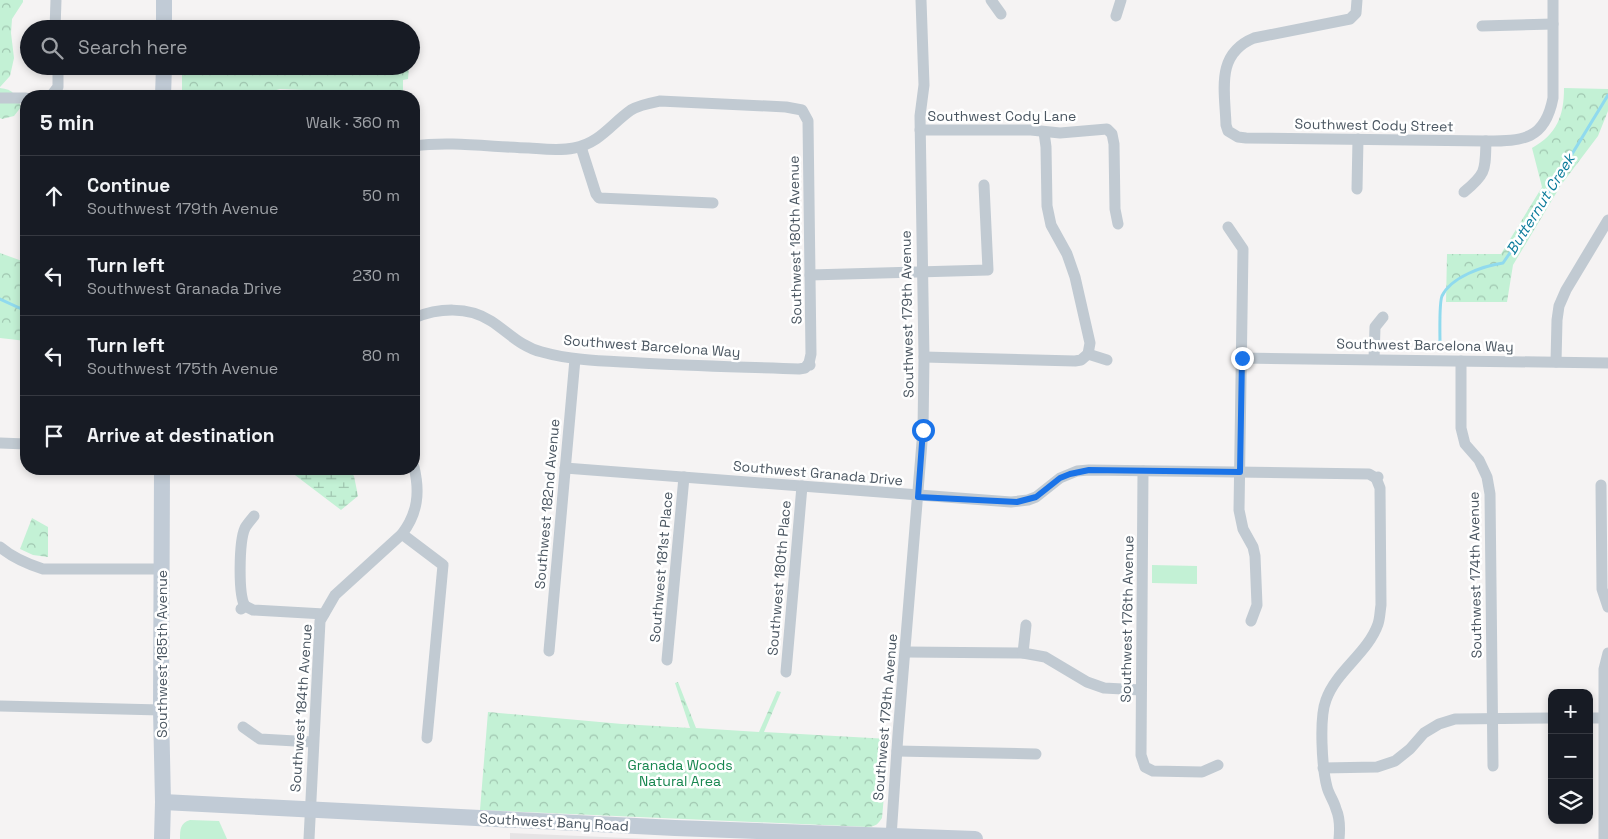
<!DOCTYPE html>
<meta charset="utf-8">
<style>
body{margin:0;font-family:"Space Grotesk",sans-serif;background:#242831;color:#f1f3f6}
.controls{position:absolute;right:15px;bottom:15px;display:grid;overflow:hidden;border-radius:10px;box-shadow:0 2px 8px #0003}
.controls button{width:45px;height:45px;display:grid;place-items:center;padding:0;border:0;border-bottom:1px solid #363941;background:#171b24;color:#f1f3f6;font:25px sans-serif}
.stop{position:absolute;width:15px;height:15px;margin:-11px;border:4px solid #1a73e8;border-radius:50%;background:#fff}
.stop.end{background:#1a73e8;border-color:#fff;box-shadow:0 1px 5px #0008}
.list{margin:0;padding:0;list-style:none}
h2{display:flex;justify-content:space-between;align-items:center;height:65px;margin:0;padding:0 20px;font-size:21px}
h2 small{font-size:16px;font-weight:400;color:#9ea1a6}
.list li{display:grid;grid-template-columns:32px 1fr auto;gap:15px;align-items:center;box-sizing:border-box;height:80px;padding:0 20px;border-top:1px solid #363941}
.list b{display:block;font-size:19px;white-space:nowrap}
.list p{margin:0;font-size:16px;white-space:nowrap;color:#9ea1a6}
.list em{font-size:16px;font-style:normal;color:#9ea1a6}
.icon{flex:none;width:28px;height:28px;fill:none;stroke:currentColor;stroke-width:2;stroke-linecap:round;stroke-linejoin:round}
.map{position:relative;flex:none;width:1608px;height:839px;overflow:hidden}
.search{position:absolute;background:#171b24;box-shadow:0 2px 8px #0003;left:20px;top:20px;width:400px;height:55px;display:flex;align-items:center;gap:12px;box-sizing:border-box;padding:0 18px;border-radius:28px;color:#9ea1a6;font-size:19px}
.panel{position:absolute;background:#171b24;box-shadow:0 2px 8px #0003;left:20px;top:90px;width:400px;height:385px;border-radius:20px}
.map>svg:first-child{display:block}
</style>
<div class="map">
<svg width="1608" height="839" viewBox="0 0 1608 839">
<defs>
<pattern id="forest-crowns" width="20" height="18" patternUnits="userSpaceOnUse" patternTransform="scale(1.25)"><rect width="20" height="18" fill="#c3f1d5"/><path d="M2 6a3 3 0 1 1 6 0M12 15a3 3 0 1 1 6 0" fill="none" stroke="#a0c6b0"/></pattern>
<pattern id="wetland-marsh" width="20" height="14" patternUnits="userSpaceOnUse" patternTransform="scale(1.25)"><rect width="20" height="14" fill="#c3f1d5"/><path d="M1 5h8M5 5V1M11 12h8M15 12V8" fill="none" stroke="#a0c6b0"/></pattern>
</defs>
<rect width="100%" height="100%" fill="#f5f3f3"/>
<!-- education -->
<path fill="#e6e4e5" d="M510 833 650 839H510Z"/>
<!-- green -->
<g fill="#c3f1d5">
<path d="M1152 565 1197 566V584L1152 583Z"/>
<path d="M190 820 219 821 227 839H180C180 830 180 823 190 820Z"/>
</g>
<!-- forest -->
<g fill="url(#forest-crowns)">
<path d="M0 0H23V2L12 19 11 33 14 58 10 76 0 87Z"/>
<path d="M1608 2V111L1598 136 1561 185 1513 265 1507 302H1446L1447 254H1501L1542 187 1532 148C1557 134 1564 116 1564 88L1608 89Z"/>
<path d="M182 25 271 29H182Z"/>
<path d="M182 66H409L408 79 403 80V96H328L304 90 280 89 254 96H182Z"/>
<path d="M0 88C13 89 17 96 21 107L14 116 2 119 0 118Z"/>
<path d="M0 253 22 261 26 264V341L0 338Z"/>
<path d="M32 518 48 527V557L33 555 20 549Z"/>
<path d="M678 682 696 728 759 732 777 691 781 692 764 732 889 739 882 818C878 824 876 826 869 827L480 810 488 712 622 724 690 728 675 683Z"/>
</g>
<!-- wetland -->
<path fill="url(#wetland-marsh)" d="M287 469H347L354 476 358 496 341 510Z"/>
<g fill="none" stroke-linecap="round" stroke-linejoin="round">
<!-- stream -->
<g stroke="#90daee" stroke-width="3">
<path d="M0 299 26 311"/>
<path d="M1440 344C1440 334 1439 303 1442 296 1451 277 1483 266 1503 263L1525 231 1608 95"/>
</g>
<!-- street -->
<g stroke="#c1cad2" stroke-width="11">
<path d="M991 0 1001 14"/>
<path d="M1357 0 1356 13 1350 19 1254 38C1215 54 1225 91 1226 125L1228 131 1238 137 1246 138 1486 141C1523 141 1545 140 1553 98V0"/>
<path d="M1116 16 1121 0"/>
<path d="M1482 26 1553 24"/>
<path d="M55 29 56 0"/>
<path d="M51 96 58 87V66"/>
<path d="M0 98H26"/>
<path d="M920 130H1031L1060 133 1107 129 1112 134 1114 144 1115 209 1118 224"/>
<path d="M1044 132 1046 147 1047 206 1051 225 1067 254 1075 277 1090 343 1088 354"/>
<path d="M414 146C449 141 492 147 529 148 544 149 559 151 574 148 600 143 611 124 631 110 639 105 650 103 660 101L786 107 802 110 808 121 811 354 809 363 810 365"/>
<path d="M581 147 596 194 599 198 713 203"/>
<path d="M1357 189 1358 139"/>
<path d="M1464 192C1487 173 1485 170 1486 141"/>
<path d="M1228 227 1243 249 1239 510 1243 529 1253 547 1255 556 1257 605 1251 621"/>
<path d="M810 275 988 270 984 185"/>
<path d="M414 318C438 308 468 306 491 321 508 332 521 347 542 352 574 361 607 361 640 363 693 366 746 367 799 369L805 368 809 363"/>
<path d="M924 357 1075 361 1081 360 1088 354 1107 360"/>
<path d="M1242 358 1608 363"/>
<path d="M1374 359 1375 327 1383 317"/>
<path d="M1461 361V428L1465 444 1479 460 1487 477 1490 494 1493 766"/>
<path d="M1556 362 1557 320 1559 306 1566 290 1608 220"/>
<path d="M0 443 26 444"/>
<path d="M565 468 1011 502 1028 500 1036 497 1060 478 1077 471 1089 470 1369 474 1376 478"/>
<path d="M1143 471 1141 755 1145 767 1153 771 1202 772 1218 765"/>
<path d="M1601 485 1602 589 1608 607"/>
<path d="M402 534 443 565 427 738"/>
<path d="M0 547C13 558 27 564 43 569H162"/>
<path d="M245 606C238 595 239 541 245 528 247 524 251 520 254 516"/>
<path d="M241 609 245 606 253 610 324 614"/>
<path d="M549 651 575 359"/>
<path d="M906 652 1023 653 1045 657 1087 682 1104 688 1141 690"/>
<path d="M1023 653 1026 625"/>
<path d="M667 660 684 477"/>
<path d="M786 672 802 486"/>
<path d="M0 706 161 710"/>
<path d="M1589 718H1604"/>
<path d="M243 727 260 739 313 742"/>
<path d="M897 751 1036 754"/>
<path d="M1323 768 1377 767 1395 761 1410 749 1424 733 1439 724 1455 719 1552 718"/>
<path d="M891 837 898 734 923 430 924 357 920 116 924 85 921 0"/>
<path d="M309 839 320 621 335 595 402 534C418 513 420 492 414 467"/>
<path d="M1339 839C1340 829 1340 818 1336 809 1334 801 1329 795 1327 787 1322 768 1319 718 1326 700 1336 671 1368 653 1378 624 1380 618 1380 611 1381 605L1380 488 1376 478 1378 477"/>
<path d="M1604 839V669L1608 653"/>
</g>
<!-- secondary -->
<g stroke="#c1cbd6" stroke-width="16">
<path d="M164 0V29"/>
<path d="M163 96 164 66"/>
<path d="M162 469 161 710 163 802 162 839"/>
<path d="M163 802 675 828 975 839"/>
</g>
</g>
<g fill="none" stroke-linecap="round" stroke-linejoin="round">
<!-- route -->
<path stroke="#1a73e8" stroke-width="6" d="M923 430 918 497 1017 502 1036 497 1060 478 1070 474 1089 470 1240 472 1242 358"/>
</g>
<g text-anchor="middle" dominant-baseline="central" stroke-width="5" stroke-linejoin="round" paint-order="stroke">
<!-- street labels -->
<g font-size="14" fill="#4a5661" stroke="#fff">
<text x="1002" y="116">Southwest Cody Lane</text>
<text transform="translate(1374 125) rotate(1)">Southwest Cody Street</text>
<text transform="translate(795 240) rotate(-91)">Southwest 180th Avenue</text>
<text transform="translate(907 314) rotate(-91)">Southwest 179th Avenue</text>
<text transform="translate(1425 345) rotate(1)">Southwest Barcelona Way</text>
<text transform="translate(652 346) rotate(4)">Southwest Barcelona Way</text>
<text transform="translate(818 473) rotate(5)">Southwest Granada Drive</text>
<text transform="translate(547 504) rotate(-85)">Southwest 182nd Avenue</text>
<text transform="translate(661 567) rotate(-85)">Southwest 181st Place</text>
<text transform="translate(1475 575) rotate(-91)">Southwest 174th Avenue</text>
<text transform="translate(779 578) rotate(-85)">Southwest 180th Place</text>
<text transform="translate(1127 619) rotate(-89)">Southwest 176th Avenue</text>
<text transform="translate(162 654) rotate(-90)">Southwest 185th Avenue</text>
<text transform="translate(301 708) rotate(-86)">Southwest 184th Avenue</text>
<text transform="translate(885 717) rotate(-85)">Southwest 179th Avenue</text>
<text transform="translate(554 822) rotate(3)">Southwest Bany Road</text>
</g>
<!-- park labels -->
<g font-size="14" fill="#17864f" stroke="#fff">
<text x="680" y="765">Granada Woods<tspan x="680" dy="16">Natural Area</tspan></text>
</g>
<!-- water labels -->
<g font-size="15" font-style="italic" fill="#0c7c9b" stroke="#fff">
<text transform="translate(1540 204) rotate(-58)">Butternut Creek</text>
</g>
</g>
</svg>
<div class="controls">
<button>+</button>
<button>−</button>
<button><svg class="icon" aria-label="layers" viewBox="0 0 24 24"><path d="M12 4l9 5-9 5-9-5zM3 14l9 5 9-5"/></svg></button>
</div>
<div class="stop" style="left:923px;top:430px"></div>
<div class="stop end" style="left:1242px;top:358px"></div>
<div class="search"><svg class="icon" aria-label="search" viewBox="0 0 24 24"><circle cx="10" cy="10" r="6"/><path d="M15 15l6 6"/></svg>Search here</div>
<section class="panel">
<h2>5 min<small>Walk · 360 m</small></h2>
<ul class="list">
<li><svg class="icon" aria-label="ahead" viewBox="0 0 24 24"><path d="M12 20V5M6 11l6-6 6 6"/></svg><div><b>Continue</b><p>Southwest 179th Avenue</p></div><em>50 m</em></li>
<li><svg class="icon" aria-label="left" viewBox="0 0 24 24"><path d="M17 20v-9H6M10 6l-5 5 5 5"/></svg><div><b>Turn left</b><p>Southwest Granada Drive</p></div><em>230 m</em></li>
<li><svg class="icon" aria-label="left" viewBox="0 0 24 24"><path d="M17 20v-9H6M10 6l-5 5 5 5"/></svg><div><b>Turn left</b><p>Southwest 175th Avenue</p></div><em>80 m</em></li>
<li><svg class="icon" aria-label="arrive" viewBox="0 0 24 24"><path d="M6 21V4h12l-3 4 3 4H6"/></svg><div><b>Arrive at destination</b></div></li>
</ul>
</section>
</div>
